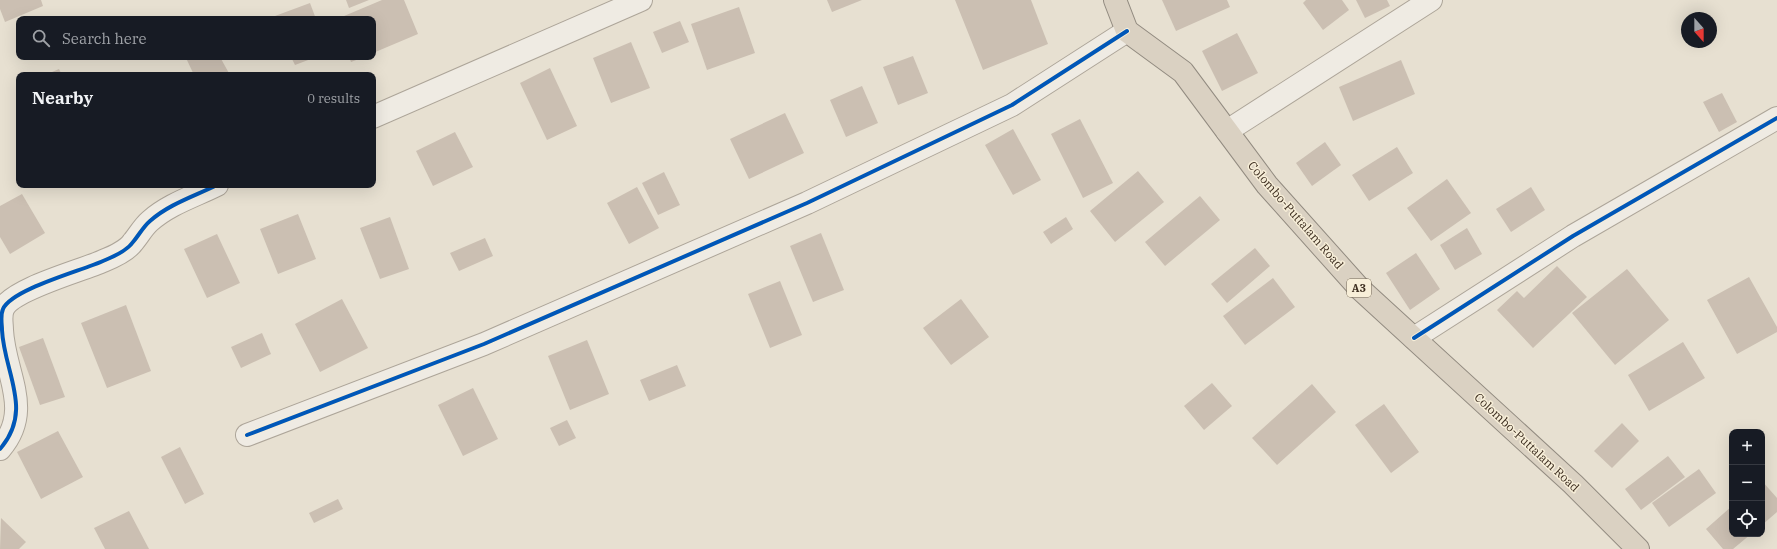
<!DOCTYPE html>
<meta charset="utf-8">
<style>
body{margin:0;font-family:"IBM Plex Serif",serif;background:#20242c;color:#f1f3f6}
.controls{position:absolute;right:12px;bottom:12px;display:grid;overflow:hidden;border-radius:8px;box-shadow:0 4px 16px #0002}
.controls button{width:36px;height:36px;display:grid;place-items:center;padding:0;border:0;border-bottom:1px solid #363941;background:#171b24;color:#f1f3f6;font:20px sans-serif}
.compass{position:absolute;left:1681px;top:12px;width:36px;height:36px;border-radius:50%;background:#171b24;box-shadow:0 4px 16px #0002;rotate:159deg}
.list{margin:0;padding:0;list-style:none}
h2{display:flex;justify-content:space-between;align-items:center;height:52px;margin:0;padding:0 16px;font-size:17px}
h2 small{font-size:13px;font-weight:400;color:#9ea1a6}
.icon{flex:none;width:22px;height:22px;fill:none;stroke:currentColor;stroke-width:2;stroke-linecap:round;stroke-linejoin:round}
.map{position:relative;flex:none;width:1777px;height:549px;overflow:hidden}
.search{position:absolute;background:#171b24;box-shadow:0 4px 16px #0002;left:16px;top:16px;width:360px;height:44px;display:flex;align-items:center;gap:10px;box-sizing:border-box;padding:0 14px;border-radius:8px;color:#9ea1a6;font-size:15px}
.panel{position:absolute;background:#171b24;box-shadow:0 4px 16px #0002;left:16px;top:72px;width:360px;height:116px;border-radius:8px}
.map>svg:first-child{display:block}
</style>
<div class="map">
<svg width="1777" height="549" viewBox="0 0 1777 549">
<rect width="100%" height="100%" fill="#e7e0d1"/>
<!-- building -->
<g fill="#cbbfb2">
<path d="M0 0H41L43 6 5 22 0 9Z"/>
<path d="M346 0H369L349 8Z"/>
<path d="M382 0H404L418 34 373 53V19H337Z"/>
<path d="M827 0H862L832 12Z"/>
<path d="M955 0H1031L1048 44 983 70Z"/>
<path d="M1162 0H1227L1230 7 1176 31Z"/>
<path d="M1306 0H1342L1349 10 1323 30 1303 3Z"/>
<path d="M1356 0H1387L1390 6 1365 18Z"/>
<path d="M310 3 316 19H277L275 16Z"/>
<path d="M739 7 755 53 707 70 691 24Z"/>
<path d="M680 21 689 42 662 53 653 32Z"/>
<path d="M1237 33 1258 73 1222 91 1202 51Z"/>
<path d="M631 42 650 88 611 103 593 58Z"/>
<path d="M913 56 928 93 898 105 883 67Z"/>
<path d="M188 57H220L230 75H194L186 58Z"/>
<path d="M291 57H316L295 65Z"/>
<path d="M349 57H364L351 62Z"/>
<path d="M1401 60 1415 94 1353 121 1339 87Z"/>
<path d="M550 68 577 126 547 140 520 83Z"/>
<path d="M59 69 62 75H45Z"/>
<path d="M862 86 878 123 846 137 830 100Z"/>
<path d="M1722 93 1737 122 1719 132 1703 102Z"/>
<path d="M785 113 804 153 749 179 730 139Z"/>
<path d="M1080 119 1113 183 1083 198 1051 134Z"/>
<path d="M1013 129 1041 180 1013 195 985 145Z"/>
<path d="M455 132 473 167 433 186 416 151Z"/>
<path d="M1325 142 1341 165 1312 186 1296 163Z"/>
<path d="M1397 147 1413 173 1369 201 1352 175Z"/>
<path d="M1138 171 1164 202 1115 242 1090 211Z"/>
<path d="M664 172 680 205 658 215 642 183Z"/>
<path d="M1447 179 1471 213 1431 241 1407 208Z"/>
<path d="M637 187 659 228 629 244 607 203Z"/>
<path d="M1531 187 1545 210 1511 232 1496 209Z"/>
<path d="M22 194 45 233 10 254 0 237V206Z"/>
<path d="M1200 196 1220 220 1165 266 1145 242Z"/>
<path d="M298 214 316 259 278 274 260 229Z"/>
<path d="M390 217 409 269 380 279 360 228Z"/>
<path d="M1066 217 1073 229 1051 244 1043 232Z"/>
<path d="M1467 228 1482 254 1455 270 1440 245Z"/>
<path d="M821 233 844 290 813 302 790 246Z"/>
<path d="M217 234 240 283 207 298 184 249Z"/>
<path d="M485 238 493 256 459 271 450 253Z"/>
<path d="M1255 248 1270 266 1227 303 1211 284Z"/>
<path d="M1416 253 1440 289 1410 310 1386 273Z"/>
<path d="M1557 266 1587 297 1533 348 1497 310 1517 291 1524 298Z"/>
<path d="M1627 269 1669 320 1615 365 1572 313Z"/>
<path d="M1749 277 1777 327V332L1737 354 1707 300Z"/>
<path d="M1273 278 1295 307 1245 345 1223 316Z"/>
<path d="M780 281 802 335 770 348 748 294Z"/>
<path d="M342 299 368 348 320 372 295 324Z"/>
<path d="M961 299 989 337 951 365 923 328Z"/>
<path d="M126 305 151 371 107 388 81 323Z"/>
<path d="M262 333 271 354 241 368 231 347Z"/>
<path d="M43 338 65 397 40 405 19 347Z"/>
<path d="M587 340 609 394 570 410 548 356Z"/>
<path d="M1683 342 1705 378 1649 411 1628 375Z"/>
<path d="M677 365 686 386 649 401 640 380Z"/>
<path d="M1212 383 1232 406 1204 430 1184 406Z"/>
<path d="M1312 384 1336 412 1277 465 1252 438Z"/>
<path d="M473 388 498 439 463 456 438 405Z"/>
<path d="M1384 404 1419 452 1391 473 1355 425Z"/>
<path d="M567 420 576 438 559 446 550 428Z"/>
<path d="M1622 423 1639 441 1612 468 1594 451Z"/>
<path d="M58 431 83 477 41 499 17 452Z"/>
<path d="M180 447 204 494 185 504 161 457Z"/>
<path d="M1668 456 1685 477 1641 510 1625 489Z"/>
<path d="M1699 469 1716 493 1669 527 1652 503Z"/>
<path d="M1762 481 1777 498V512L1762 525Z"/>
<path d="M338 499 343 509 314 523 309 513Z"/>
<path d="M1732 506V534H1751L1733 549H1723L1706 529Z"/>
<path d="M129 511 149 549H105L94 528Z"/>
<path d="M1 518 26 542 19 549H0Z"/>
</g>
<g fill="none" stroke-linecap="round" stroke-linejoin="round">
<!-- street casing -->
<g stroke="#ada599" stroke-width="24">
<g id="street">
<path d="M373 117 641 0"/>
<path d="M1227 131 1431 0"/>
<path d="M1414 338 1573 236 1777 118"/>
<path d="M247 435 484 344 807 203 1012 105 1127 31"/>
<path d="M0 449C34 410 4 373 2 330 2 324 0 316 3 309 12 289 81 271 103 261 113 257 127 251 133 242 139 235 143 227 150 221 169 204 195 196 217 185"/>
</g>
</g>
<!-- highway casing -->
<g stroke="#928b80" stroke-width="24">
<path id="highway" d="M1115 0 1127 31 1183 72 1267 185 1360 289 1573 484 1638 549"/>
</g>
<!-- street -->
<use href="#street" stroke="#efebe3" stroke-width="22"/>
<!-- highway -->
<use href="#highway" stroke="#dad1c2" stroke-width="22"/>
<!-- cycleway casing -->
<g stroke="#f7eed8" stroke-width="6">
<g id="cycleway">
<path d="M1414 338 1573 236 1777 118"/>
<path d="M247 435 484 344 807 203 1012 105 1127 31"/>
<path d="M0 449C34 410 4 373 2 330 2 324 0 316 3 309 12 289 81 271 103 261 113 257 127 251 133 242 139 235 143 227 150 221 169 204 195 196 217 185"/>
</g>
</g>
<!-- cycleway -->
<use href="#cycleway" stroke="#0057b8" stroke-width="4"/>
</g>
<g text-anchor="middle" dominant-baseline="central" stroke-width="3" stroke-linejoin="round" paint-order="stroke">
<!-- shield labels -->
<rect fill="#f7eed8" stroke="#756857" stroke-width="1" x="1347" y="279" width="24" height="18" rx="3"/>
<g font-size="11" font-weight="bold" fill="#3d2e20">
<text x="1359" y="288">A3</text>
</g>
<!-- street labels -->
<g font-size="12" fill="#3d2e20" stroke="#f7eed8">
<text transform="translate(1296 215) rotate(49)">Colombo-Puttalam Road</text>
<text transform="translate(1527 442) rotate(43)">Colombo-Puttalam Road</text>
</g>
</g>
</svg>
<div class="controls">
<button>+</button>
<button>−</button>
<button><svg class="icon" aria-label="locate" viewBox="0 0 24 24"><circle cx="12" cy="12" r="6"/><path d="M12 2v4M12 18v4M2 12h4M18 12h4"/></svg></button>
</div>
<svg class="compass" viewBox="-18 -18 36 36"><path d="M0-13l5 13h-10z" fill="#e53935"/><path d="M0 13l5-13h-10z" fill="#9ea1a6"/></svg>
<div class="search"><svg class="icon" aria-label="search" viewBox="0 0 24 24"><circle cx="10" cy="10" r="6"/><path d="M15 15l6 6"/></svg>Search here</div>
<section class="panel">
<h2>Nearby<small>0 results</small></h2>
<ul class="list">
</ul>
</section>
</div>
